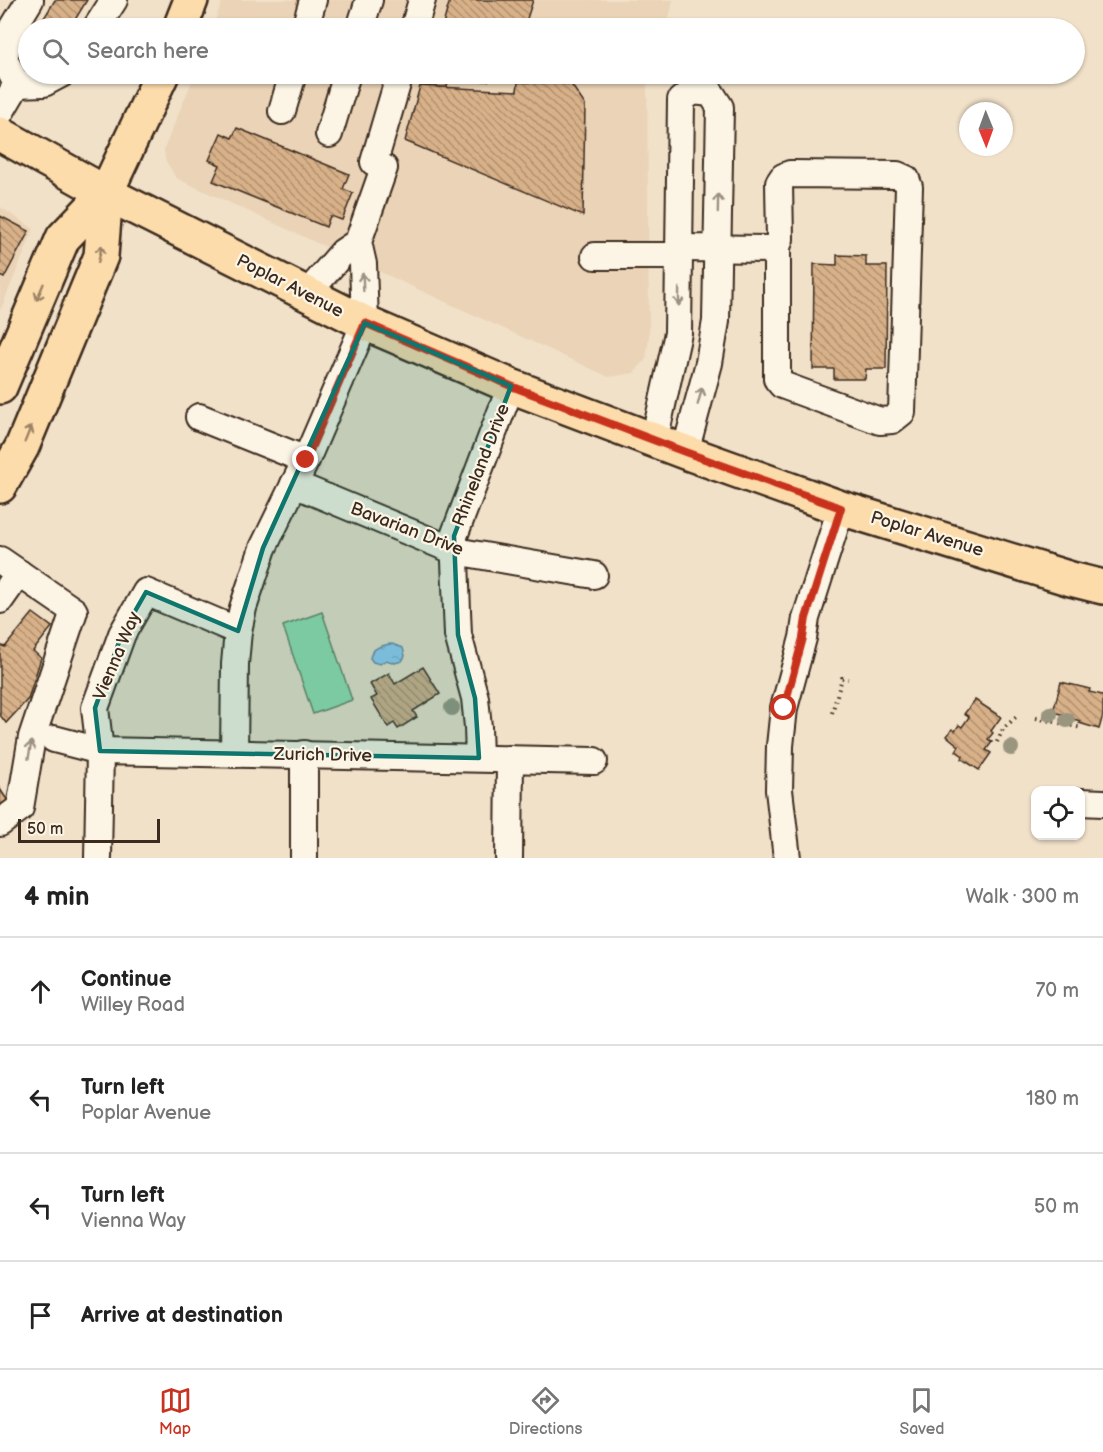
<!DOCTYPE html>
<meta charset="utf-8">
<style>
body{margin:0;font-family:"Balsamiq Sans",sans-serif;background:#f6f6f6;color:#222}
.controls{position:absolute;right:18px;bottom:18px;display:grid;overflow:hidden;border-radius:12px;box-shadow:0 2px 4px #0004}
.controls button{width:54px;height:54px;display:grid;place-items:center;padding:0;border:0;border-bottom:2px solid #e0e0e0;background:#fff;color:#222;font:30px sans-serif}
.compass{position:absolute;left:959px;top:102px;width:54px;height:54px;border-radius:50%;background:#fff;box-shadow:0 2px 4px #0004;rotate:179deg}
.scale{position:absolute;left:18px;bottom:15px;width:142px;box-sizing:border-box;padding-left:6px;border:3px solid #3b2a1e;border-top:0;font-size:16px;line-height:21px;white-space:nowrap;color:#3b2a1e;-webkit-text-stroke:4px #fcf5e5;paint-order:stroke}
.stop{position:absolute;width:18px;height:18px;margin:-14px;border:4px solid #c8321e;border-radius:50%;background:#fff}
.stop.end{background:#c8321e;border-color:#fff;box-shadow:0 2px 6px #0008}
.list{margin:0;padding:0;list-style:none}
h2{display:flex;justify-content:space-between;align-items:center;height:78px;margin:0;padding:0 24px;font-size:26px}
h2 small{font-size:20px;font-weight:400;color:#767676}
.list li{display:grid;grid-template-columns:39px 1fr auto;gap:18px;align-items:center;box-sizing:border-box;height:108px;padding:0 24px;border-top:2px solid #e0e0e0}
.list b{display:block;font-size:22px;white-space:nowrap}
.list p{margin:0;font-size:20px;white-space:nowrap;color:#767676}
.list em{font-size:20px;font-style:normal;color:#767676}
.icon{flex:none;width:33px;height:33px;fill:none;stroke:currentColor;stroke-width:2;stroke-linecap:round;stroke-linejoin:round}
.map{position:relative;flex:none;width:1103px;height:858px;overflow:hidden}
.search{position:absolute;background:#fff;box-shadow:0 2px 4px #0004;left:18px;right:18px;top:18px;height:66px;display:flex;align-items:center;gap:15px;box-sizing:border-box;padding:0 21px;border-radius:33px;color:#767676;font-size:22px}
.sheet{height:510px;background:#fff}
nav{display:flex;justify-content:space-around;align-items:center;box-sizing:border-box;height:84px;border-top:2px solid #e0e0e0;background:#fff;font-size:16px;color:#767676}
nav a{display:grid;justify-items:center;gap:3px}
nav .on{color:#c8321e}
.map>svg:first-child{display:block}
</style>
<div class="map">
<svg width="1103" height="858" viewBox="0 0 1103 858">
<defs>
<pattern id="water-ripples" width="26" height="14" patternUnits="userSpaceOnUse" patternTransform="scale(1.5)"><rect width="26" height="14" fill="#97cef6"/><path d="M2 4q2-2 4 0t4 0M15 11q2-2 4 0t4 0" fill="none" stroke="#83b1d2"/></pattern>
<pattern id="building-back-hatch" width="6" height="6" patternUnits="userSpaceOnUse" patternTransform="scale(1.5)"><rect width="6" height="6" fill="#d8b189"/><path d="M-1 5l2 2M0 0l6 6M5-1l2 2" fill="none" stroke="#b0906f"/></pattern>
</defs>
<rect width="100%" height="100%" fill="#f1e1c9"/>
<filter id="ink" filterUnits="userSpaceOnUse"><feTurbulence type="fractalNoise" baseFrequency=".0167" numOctaves="2"/><feDisplacementMap in="SourceGraphic" scale="12" xChannelSelector="R" yChannelSelector="G"/><feConvolveMatrix kernelMatrix="1 2 1 2 8 2 1 2 1" color-interpolation-filters="sRGB"/></filter>
<g filter="url(#ink)">
<!-- built -->
<g fill="#ead3b6">
<path d="M223 0H673L667 28H212Z"/>
<path d="M195 74H647L649 336 646 359 634 373 609 377 176 178 165 159 164 149Z"/>
<path d="M0 207 34 229 0 311Z"/>
</g>
<!-- grass -->
<path fill="#98dfae" stroke="#6a8466" stroke-width="1.5" d="M322 612 352 700 313 714 283 626Z"/>
<!-- water -->
<path fill="url(#water-ripples)" stroke="#728ca0" stroke-width="1.5" d="M392 644 403 648 405 656 402 661 395 663 386 660 380 664 373 662 370 658C372 647 383 645 392 644Z"/>
<!-- building -->
<g fill="url(#building-back-hatch)" stroke="#3b2a1e" stroke-width="1.5">
<path d="M55 0H87L70 28H38Z"/>
<path d="M450 0H533L524 28H442Z"/>
<path d="M429 74H491L488 81 448 80 447 88 425 86Z"/>
<path d="M518 82 571 84 585 105 583 216 405 141 420 86 517 91Z"/>
<path d="M237 128 349 174 343 189 353 193 342 220 330 216 326 227 213 181 220 165 209 160 221 133 232 138Z"/>
<path d="M0 216 29 231 4 278 0 276Z"/>
<path d="M837 255 866 256V266H887L886 369H866L865 379H834V369H813L814 264 837 265Z"/>
<path d="M33 613 52 627 33 651 41 658 28 699 6 723 0 715V645L5 647Z"/>
<path d="M423 667 440 694 413 711 417 717 398 729 394 723 388 727 371 699 377 696 370 684 389 673 395 684Z"/>
<path d="M1061 682 1090 689 1089 692 1103 695V715L1099 729 1079 723 1080 721 1070 718V716L1053 712Z"/>
<path d="M975 700 1001 717 991 731 993 733 988 739 992 742 986 750 991 753 979 770 962 759 963 756 956 751 959 746 947 736 952 729 955 731 959 725 962 727 969 717 964 714Z"/>
<path d="M0 789 10 804 0 811Z"/>
</g>
<g fill="none" stroke-linecap="round" stroke-linejoin="round">
<!-- minor casing -->
<g stroke="#3b2a1e" stroke-width="30">
<g id="minor">
<path d="M96 28 114 0"/>
<path d="M305 28 313 0"/>
<path d="M360 28 369 0"/>
<path d="M414 28 422 0"/>
<path d="M17 84 4 59 10 33 30 0"/>
<path d="M17 84 44 83 61 74"/>
<path d="M282 111 293 74"/>
<path d="M0 113 17 84"/>
<path d="M329 134 347 74"/>
<path d="M374 162 400 74"/>
<path d="M679 248 769 249 777 247 780 239 779 183 783 177 790 174 897 175 906 179 909 187 902 412 892 420 880 421 782 385 777 379V247"/>
<path d="M595 256H679"/>
<path d="M307 294 343 252 358 242"/>
<path d="M199 417 306 460"/>
<path d="M654 441 678 333 681 100 693 91 711 93 720 107 716 321 709 363 685 452"/>
<path d="M294 484 455 551 594 575"/>
<path d="M0 560 74 611 32 737 20 808 0 823"/>
<path d="M0 600 19 573"/>
<path d="M54 739 100 751 594 761"/>
<path d="M234 754 235 664 238 631 243 608 263 548 306 460 365 323 363 264 358 242 384 168"/>
<path d="M304 754V858"/>
<path d="M479 758 478 727 475 698 458 635 454 536 511 386"/>
<path d="M1080 802 1103 803"/>
<path d="M98 858 100 751 95 708 122 634 146 592 238 631"/>
<path d="M509 858 510 759"/>
<path d="M787 858 779 790 780 746 784 708 803 638 806 618 841 508"/>
</g>
</g>
<!-- major casing -->
<g stroke="#3b2a1e" stroke-width="38">
<g id="major">
<path d="M180 28 191 0"/>
<path d="M0 134 106 193 365 323 511 386 685 452 841 508 1071 579 1103 587"/>
<path d="M0 387 63 238 106 193 162 74"/>
<path d="M0 486 22 447 101 256 106 193"/>
</g>
</g>
<!-- path -->
<g stroke="#3b2a1e" stroke-width="4" stroke-dasharray="1.5 4.5" stroke-linecap="butt">
<path d="M832 713 842 678 848 679"/>
<path d="M1036 718 1082 728"/>
<path d="M997 742 1003 729 1017 716"/>
</g>
<!-- minor -->
<use href="#minor" stroke="#fcf5e5" stroke-width="26"/>
<!-- major -->
<use href="#major" stroke="#fddcac" stroke-width="33"/>
</g>
<!-- trees -->
<g fill="#9a957f">
<circle cx="452" cy="708" r="8"/>
<circle cx="1050" cy="714" r="8"/>
<circle cx="1067" cy="720" r="8"/>
<circle cx="1011" cy="748" r="8"/>
</g>
<!-- one-way arrows -->
<defs><path id="oneway-shaft" d="M-6 0H5M1.5-3L5.5 0L1.5 3" fill="none" stroke-width="1.6" stroke-linecap="round" stroke-linejoin="round" transform="scale(1.5)"/></defs>
<g stroke="#9c9082">
<use href="#oneway-shaft" transform="translate(718 203) rotate(-89)"/>
<use href="#oneway-shaft" transform="translate(363 282) rotate(-92)"/>
<use href="#oneway-shaft" transform="translate(679 297) rotate(91)"/>
<use href="#oneway-shaft" transform="translate(700 396) rotate(-75)"/>
<use href="#oneway-shaft" transform="translate(30 750) rotate(-80)"/>
</g>
<g stroke="#9c8365">
<use href="#oneway-shaft" transform="translate(100 254) rotate(-78)"/>
<use href="#oneway-shaft" transform="translate(40 292) rotate(113)"/>
<use href="#oneway-shaft" transform="translate(28 434) rotate(-68)"/>
</g>
</g>
<g fill="none" stroke-linecap="round" stroke-linejoin="round" filter="url(#ink)">
<!-- route -->
<path stroke="#c8321e" stroke-width="8" d="M306 460 365 323 511 386 685 452 841 508 806 618 803 638 784 708"/>
</g>
<!-- marked area -->
<path fill="#0f766e" fill-opacity="0.2" stroke="#0f766e" stroke-width="4.5" stroke-linejoin="round" d="M365 323 511 386 454 536 458 635 475 698 479 758 100 751 95 708 122 634 146 592 238 631 263 548Z"/>
<g text-anchor="middle" dominant-baseline="central" stroke-width="4.5" stroke-linejoin="round" paint-order="stroke">
<!-- street labels -->
<g font-size="18" fill="#3b2a1e" stroke="#fcf5e5">
<text transform="translate(290 286) rotate(27)">Poplar Avenue</text>
<text transform="translate(481 465) rotate(-69)">Rhineland Drive</text>
<text transform="translate(407 529) rotate(21)">Bavarian Drive</text>
<text transform="translate(927 534) rotate(17)">Poplar Avenue</text>
<text transform="translate(117 656) rotate(-67)">Vienna Way</text>
<text transform="translate(323 755) rotate(1)">Zurich Drive</text>
</g>
</g>
</svg>
<div class="controls">
<button><svg class="icon" aria-label="locate" viewBox="0 0 24 24"><circle cx="12" cy="12" r="6"/><path d="M12 2v4M12 18v4M2 12h4M18 12h4"/></svg></button>
</div>
<svg class="compass" viewBox="-18 -18 36 36"><path d="M0-13l5 13h-10z" fill="#e53935"/><path d="M0 13l5-13h-10z" fill="#767676"/></svg>
<div class="scale">50 m</div>
<div class="stop" style="left:784px;top:708px"></div>
<div class="stop end" style="left:306px;top:460px"></div>
<div class="search"><svg class="icon" aria-label="search" viewBox="0 0 24 24"><circle cx="10" cy="10" r="6"/><path d="M15 15l6 6"/></svg>Search here</div>
</div>
<section class="sheet">
<h2>4 min<small>Walk · 300 m</small></h2>
<ul class="list">
<li><svg class="icon" aria-label="ahead" viewBox="0 0 24 24"><path d="M12 20V5M6 11l6-6 6 6"/></svg><div><b>Continue</b><p>Willey Road</p></div><em>70 m</em></li>
<li><svg class="icon" aria-label="left" viewBox="0 0 24 24"><path d="M17 20v-9H6M10 6l-5 5 5 5"/></svg><div><b>Turn left</b><p>Poplar Avenue</p></div><em>180 m</em></li>
<li><svg class="icon" aria-label="left" viewBox="0 0 24 24"><path d="M17 20v-9H6M10 6l-5 5 5 5"/></svg><div><b>Turn left</b><p>Vienna Way</p></div><em>50 m</em></li>
<li><svg class="icon" aria-label="arrive" viewBox="0 0 24 24"><path d="M6 21V4h12l-3 4 3 4H6"/></svg><div><b>Arrive at destination</b></div></li>
</ul>
</section>
<nav>
<a class="on"><svg class="icon" aria-label="map" viewBox="0 0 24 24"><path d="M3 6l6-2 6 2 6-2v14l-6 2-6-2-6 2zM9 4v14M15 6v14"/></svg>Map</a>
<a><svg class="icon" aria-label="directions" viewBox="0 0 24 24"><path d="M12 3l9 9-9 9-9-9zM9 14v-3h6M13 9l2 2-2 2"/></svg>Directions</a>
<a><svg class="icon" aria-label="saved" viewBox="0 0 24 24"><path d="M7 4h10v16l-5-4-5 4z"/></svg>Saved</a>
</nav>
